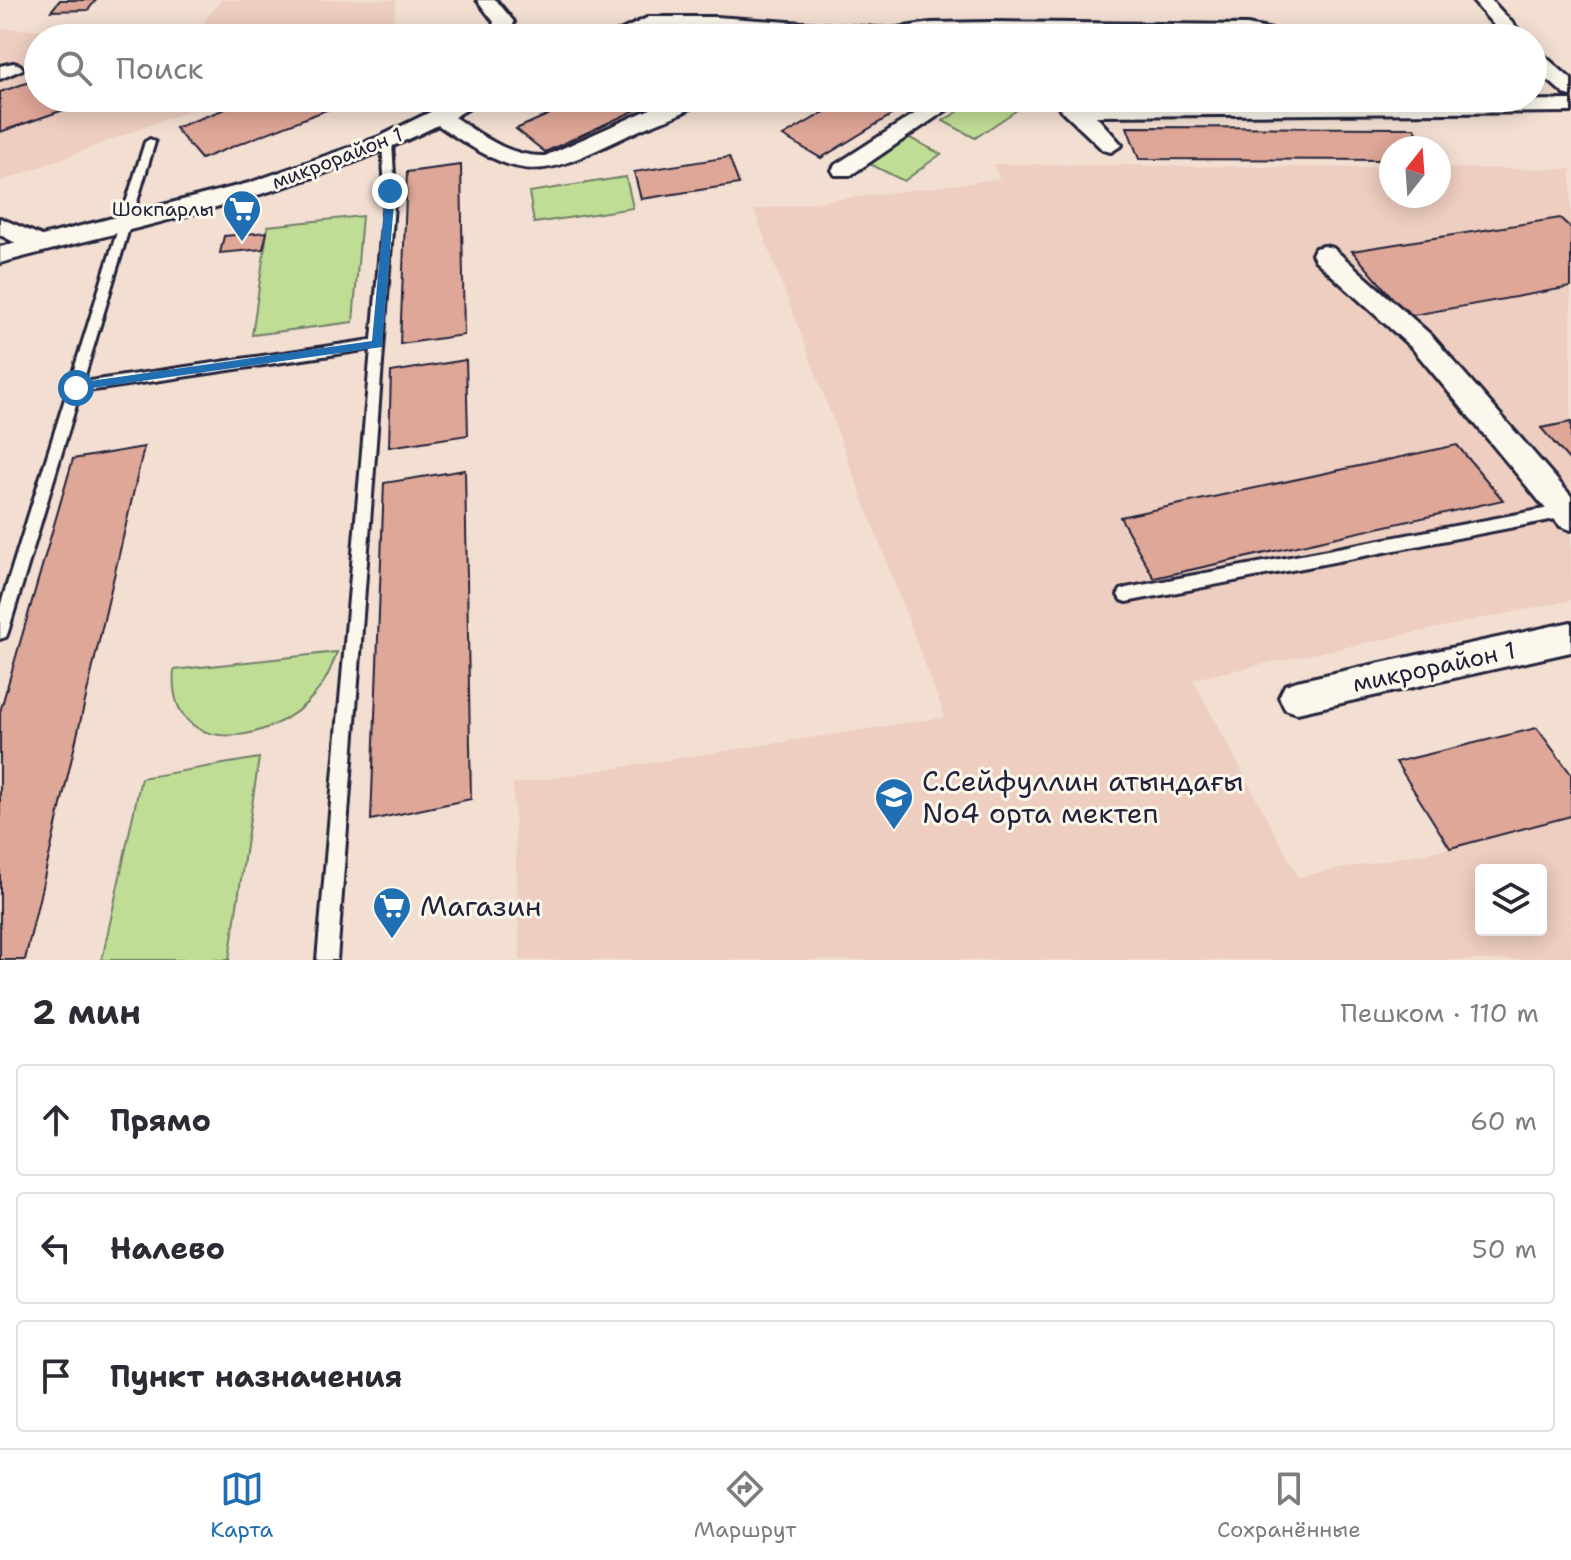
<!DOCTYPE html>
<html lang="ru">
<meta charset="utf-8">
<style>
body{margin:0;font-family:"Shantell Sans",sans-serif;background:#f2f2f3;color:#2b2b33}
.controls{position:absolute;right:24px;bottom:24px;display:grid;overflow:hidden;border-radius:8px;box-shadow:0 4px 20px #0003}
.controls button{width:72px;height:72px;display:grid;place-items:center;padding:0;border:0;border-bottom:2px solid #e1e1e2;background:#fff;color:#2b2b33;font:40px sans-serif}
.compass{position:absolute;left:1379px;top:136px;width:72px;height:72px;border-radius:50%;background:#fff;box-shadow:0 4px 20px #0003;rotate:17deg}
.stop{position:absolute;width:24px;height:24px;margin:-18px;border:6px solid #1f6fb2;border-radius:50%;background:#fff}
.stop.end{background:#1f6fb2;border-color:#fff;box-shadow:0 2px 8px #0008}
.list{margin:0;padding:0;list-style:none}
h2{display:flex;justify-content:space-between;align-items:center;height:104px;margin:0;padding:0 32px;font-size:34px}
h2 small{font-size:26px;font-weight:400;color:#7c7c81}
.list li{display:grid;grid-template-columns:52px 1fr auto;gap:24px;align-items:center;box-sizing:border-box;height:112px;margin:0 16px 16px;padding:0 16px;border:2px solid #e1e1e2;border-radius:8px}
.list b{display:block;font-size:30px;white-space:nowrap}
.list em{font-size:26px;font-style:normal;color:#7c7c81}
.icon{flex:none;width:44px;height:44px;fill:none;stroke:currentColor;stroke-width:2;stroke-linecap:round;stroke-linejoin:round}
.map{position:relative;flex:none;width:1571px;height:960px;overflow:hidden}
.search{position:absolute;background:#fff;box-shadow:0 4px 20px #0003;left:24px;right:24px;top:24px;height:88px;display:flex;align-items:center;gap:20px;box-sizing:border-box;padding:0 28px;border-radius:44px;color:#7c7c81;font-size:30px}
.sheet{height:488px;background:#fff}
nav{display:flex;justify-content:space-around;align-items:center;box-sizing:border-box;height:112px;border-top:2px solid #e1e1e2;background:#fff;font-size:22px;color:#7c7c81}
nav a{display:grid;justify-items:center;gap:4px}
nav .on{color:#1f6fb2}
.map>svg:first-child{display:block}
</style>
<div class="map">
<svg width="1571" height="960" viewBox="0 0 1571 960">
<rect width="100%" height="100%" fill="#f3dfd2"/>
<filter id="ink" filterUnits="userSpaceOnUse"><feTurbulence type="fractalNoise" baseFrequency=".0125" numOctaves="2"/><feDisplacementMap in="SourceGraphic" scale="16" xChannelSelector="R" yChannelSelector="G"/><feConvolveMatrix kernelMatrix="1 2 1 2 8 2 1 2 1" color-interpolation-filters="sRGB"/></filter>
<g filter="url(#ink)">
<!-- built -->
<g fill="#edcec0" fill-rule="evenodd">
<path d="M221 0H397L391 34 381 38H38V98H222L0 182V29L196 32Z"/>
<path d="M994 164 1391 168V196H1439V168L1571 169V600L1193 679 1298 877 1450 848 1571 816V960H520L513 784 945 717 754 210 999 179ZM1481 870H1541V930H1481Z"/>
</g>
<!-- green -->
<g fill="#c0dd95" stroke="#718068" stroke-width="2">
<path d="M980 98H992L1017 110 975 138 943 121Z"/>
<path d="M908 137 941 154 904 181 870 164Z"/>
<path d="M626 177 633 208 534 223 529 192Z"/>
<path d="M362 216 353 322 252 335 268 226Z"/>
<path d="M337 652C331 668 326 682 314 695 273 745 166 761 174 670Z"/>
<path d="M259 758 229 960H102L141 778Z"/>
</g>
<!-- building -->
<g fill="#dfa797" stroke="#22223b" stroke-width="2">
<path d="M60 0H96L88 10 51 11Z"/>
<path d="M38 79V98H98L0 132V92Z"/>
<path d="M254 98H357L201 159 175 128Z"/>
<path d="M585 98H662L545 152 516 129Z"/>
<path d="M849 98H919L821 158 783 136Z"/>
<path d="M1127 127 1414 128 1427 148H1391V160L1139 159Z"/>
<path d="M729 157 739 184 641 199 634 172Z"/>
<path d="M461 165 464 335 400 344 407 172Z"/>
<path d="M1560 218 1571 228V287L1408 316 1352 251Z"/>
<path d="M267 232 263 249 220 253 224 236Z"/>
<path d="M466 360 468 435 389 447 391 372Z"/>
<path d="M1571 422V462L1541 428Z"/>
<path d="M1457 445 1503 500 1154 578 1120 517Z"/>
<path d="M144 447 25 960H0V712L73 459Z"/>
<path d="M465 470 471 799 371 820 384 483Z"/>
<path d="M1537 728 1571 774V816L1450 848 1396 762Z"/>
</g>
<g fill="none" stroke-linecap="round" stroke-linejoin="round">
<!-- lane casing -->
<g stroke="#22223b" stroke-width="6">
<g id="lane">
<path d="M150 139 155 142 83 382 372 340 385 191 382 142 387 139 392 142 395 191 337 960H317L371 349 80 392 8 632 6 637 0 639V607L145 142Z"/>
<path d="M1571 504V516L1126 602 1121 600 1118 595 1121 590 1126 588Z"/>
</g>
</g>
<!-- street casing -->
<g stroke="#22223b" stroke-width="6">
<g id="street">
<path d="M477 0H496L514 22 509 38H489L494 22Z"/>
<path d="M1472 0H1491L1526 38H1505Z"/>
<path d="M649 17H716L891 29 931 23 991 22 1247 25 1293 34 1296 38 1008 34 1011 38H990L986 34 848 38 716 29H652L631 38H605Z"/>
<path d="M1533 50 1540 52 1571 79V96L1564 94 1533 67Z"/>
<path d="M13 63 20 65 23 69 0 79V66Z"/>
<path d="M459 98H487L454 117C483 136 509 157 545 156L675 98H703C691 113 660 121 642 129 543 174 534 191 438 125 301 194 147 224 0 263V247L16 243 0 235V218L42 236 249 183 379 137Z"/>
<path d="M939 98H964L851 175H835L832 170 835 165Z"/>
<path d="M1066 98 1081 104 1571 100V112L1096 116 1122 145 1111 152 1103 150 1060 109 1057 104Z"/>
<path d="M1324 246 1333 248 1431 335 1571 496V530L1560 526 1413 349 1315 260 1312 254 1315 248Z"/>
<path d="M1571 622V652L1297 713 1285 709 1279 697 1285 685 1297 681Z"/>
</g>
</g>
<!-- lane -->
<use href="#lane" fill="#fbf7ec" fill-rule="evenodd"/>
<!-- street -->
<use href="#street" fill="#fbf7ec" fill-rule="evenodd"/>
</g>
</g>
<!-- route -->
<path fill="#1f6fb2" d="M386 188 395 191 382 347 71 391V384L76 383 372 341Z"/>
<!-- icons -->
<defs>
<g id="supermarket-pin" transform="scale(2)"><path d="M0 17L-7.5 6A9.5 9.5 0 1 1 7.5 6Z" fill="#1f6fb2" stroke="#fbf7ec"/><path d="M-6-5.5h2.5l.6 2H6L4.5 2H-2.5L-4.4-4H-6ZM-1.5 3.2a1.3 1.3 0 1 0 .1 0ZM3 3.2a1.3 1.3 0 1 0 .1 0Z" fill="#fff"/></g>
<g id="school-pin" transform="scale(2)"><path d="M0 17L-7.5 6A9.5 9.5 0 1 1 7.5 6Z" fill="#1f6fb2" stroke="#fbf7ec"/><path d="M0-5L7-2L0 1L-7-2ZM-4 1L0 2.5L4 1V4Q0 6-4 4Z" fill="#fff"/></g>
</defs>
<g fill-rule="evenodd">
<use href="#supermarket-pin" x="242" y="209"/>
<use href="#school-pin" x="894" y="797"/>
<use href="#supermarket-pin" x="392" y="906"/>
</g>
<g text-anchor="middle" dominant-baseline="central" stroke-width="6" stroke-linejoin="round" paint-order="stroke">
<!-- far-street labels -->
<g font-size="20" fill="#22223b" stroke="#fbf7ec">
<text transform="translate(337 158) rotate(-21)">микрорайон 1</text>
</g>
<!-- far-poi labels -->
<g font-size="20" fill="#22223b" stroke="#fbf7ec" text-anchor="end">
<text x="214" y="209">Шокпарлы</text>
</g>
<!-- street labels -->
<g font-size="24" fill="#22223b" stroke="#fbf7ec">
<text transform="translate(1434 667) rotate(-12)">микрорайон 1</text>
</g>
<!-- near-poi labels -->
<g font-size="28" fill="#22223b" stroke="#fbf7ec" text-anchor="start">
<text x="922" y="781">С.Сейфуллин атындағы<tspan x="922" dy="32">No4 орта мектеп</tspan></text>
<text x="420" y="906">Магазин</text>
</g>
</g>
</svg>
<div class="controls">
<button><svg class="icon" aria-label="layers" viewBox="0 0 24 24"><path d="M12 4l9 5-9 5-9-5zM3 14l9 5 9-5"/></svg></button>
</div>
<svg class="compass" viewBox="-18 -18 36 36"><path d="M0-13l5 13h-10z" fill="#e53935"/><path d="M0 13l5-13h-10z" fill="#7c7c81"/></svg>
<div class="stop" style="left:76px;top:388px"></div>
<div class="stop end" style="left:390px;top:191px"></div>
<div class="search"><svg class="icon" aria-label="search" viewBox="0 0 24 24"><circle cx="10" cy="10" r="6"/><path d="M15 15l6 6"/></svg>Поиск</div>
</div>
<section class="sheet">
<h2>2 мин<small>Пешком · 110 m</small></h2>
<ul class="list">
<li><svg class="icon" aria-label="ahead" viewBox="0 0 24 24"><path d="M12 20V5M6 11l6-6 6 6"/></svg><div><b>Прямо</b></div><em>60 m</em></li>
<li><svg class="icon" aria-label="left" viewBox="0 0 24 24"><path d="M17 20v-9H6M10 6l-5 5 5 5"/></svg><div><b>Налево</b></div><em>50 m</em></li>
<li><svg class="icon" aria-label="arrive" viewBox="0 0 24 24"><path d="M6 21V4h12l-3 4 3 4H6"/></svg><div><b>Пункт назначения</b></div></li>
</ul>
</section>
<nav>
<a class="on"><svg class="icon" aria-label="map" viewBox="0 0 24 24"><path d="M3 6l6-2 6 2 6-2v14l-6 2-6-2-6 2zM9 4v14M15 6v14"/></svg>Карта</a>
<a><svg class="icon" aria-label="directions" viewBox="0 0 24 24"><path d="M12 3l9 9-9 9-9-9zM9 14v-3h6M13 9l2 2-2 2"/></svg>Маршрут</a>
<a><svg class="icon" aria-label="saved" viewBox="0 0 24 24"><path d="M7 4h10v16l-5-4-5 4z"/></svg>Сохранённые</a>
</nav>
